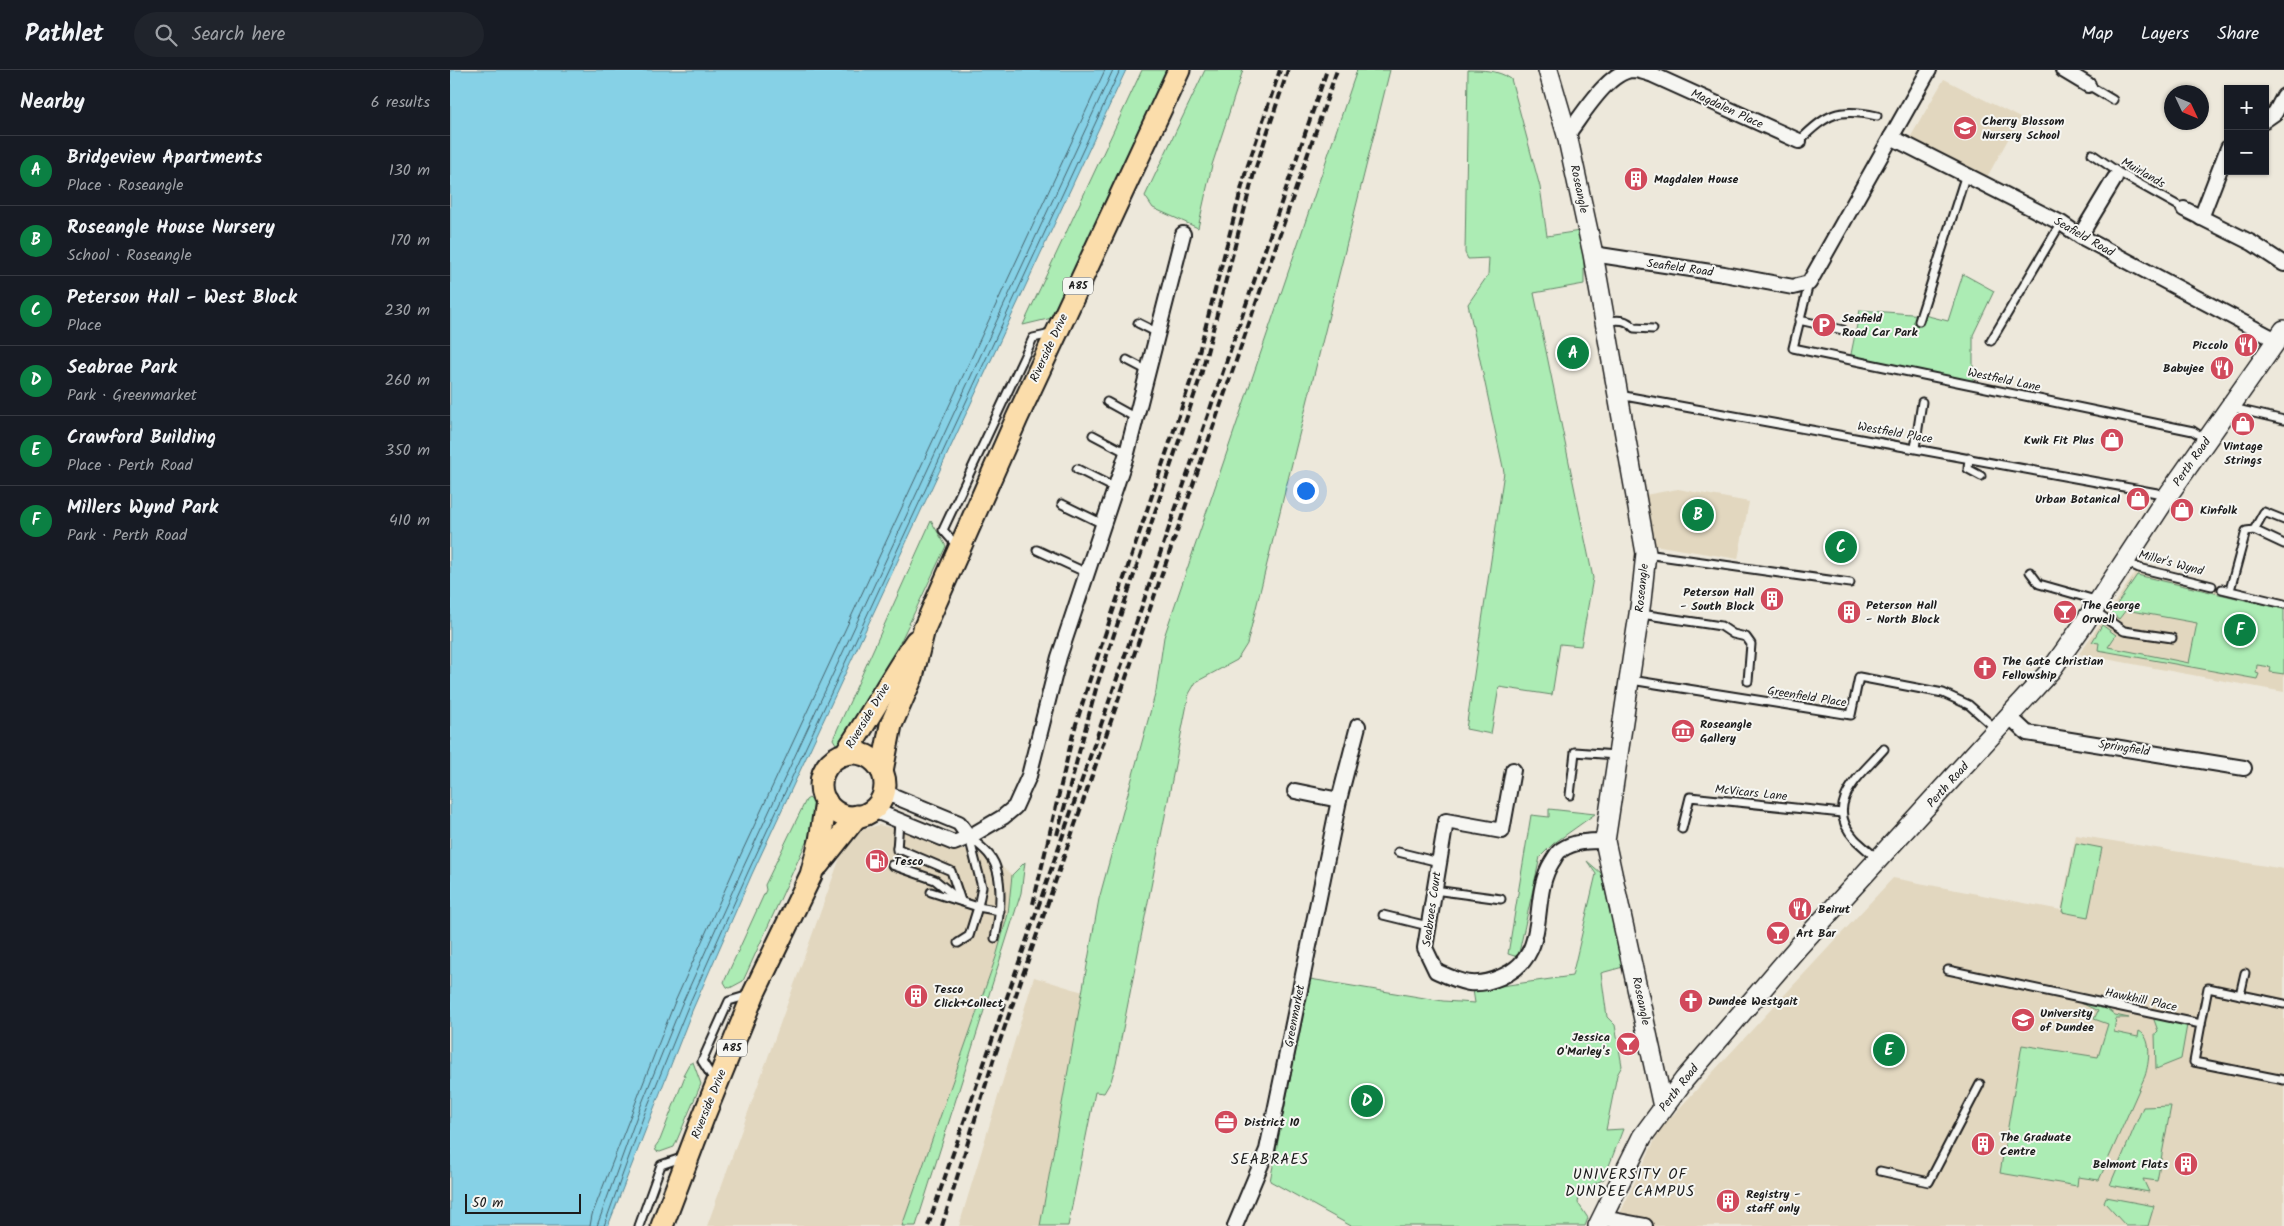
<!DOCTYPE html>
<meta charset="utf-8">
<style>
body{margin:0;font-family:Kalam,sans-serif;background:#20242c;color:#f1f3f6}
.controls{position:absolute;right:15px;top:15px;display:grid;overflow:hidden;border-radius:0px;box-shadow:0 1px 4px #0004}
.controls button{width:45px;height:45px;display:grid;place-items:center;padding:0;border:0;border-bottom:1px solid #363941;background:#171b24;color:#f1f3f6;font:25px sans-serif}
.compass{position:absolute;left:1714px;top:15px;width:45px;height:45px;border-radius:50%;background:#171b24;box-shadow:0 1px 4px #0004;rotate:134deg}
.scale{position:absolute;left:15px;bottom:12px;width:116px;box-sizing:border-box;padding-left:5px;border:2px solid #1c1c1c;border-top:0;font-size:14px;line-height:18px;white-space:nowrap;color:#1c1c1c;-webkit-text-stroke:4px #f6f6f2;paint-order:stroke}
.you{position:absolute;left:855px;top:420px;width:18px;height:18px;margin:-12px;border:4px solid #fff;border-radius:50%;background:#1a73e8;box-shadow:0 0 0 8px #1a73e833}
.badge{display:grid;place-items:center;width:32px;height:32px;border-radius:50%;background:#0b8043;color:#fff;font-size:16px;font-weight:700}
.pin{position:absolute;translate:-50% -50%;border:2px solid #fff;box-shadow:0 1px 5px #0006}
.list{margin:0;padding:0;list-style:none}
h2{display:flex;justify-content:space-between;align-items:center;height:65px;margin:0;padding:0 20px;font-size:21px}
h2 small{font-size:16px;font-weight:400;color:#9ea1a6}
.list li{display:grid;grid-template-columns:32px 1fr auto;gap:15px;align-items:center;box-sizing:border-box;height:70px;padding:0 20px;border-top:1px solid #363941}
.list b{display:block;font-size:19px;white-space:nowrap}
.list p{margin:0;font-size:16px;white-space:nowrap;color:#9ea1a6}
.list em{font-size:16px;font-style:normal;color:#9ea1a6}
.icon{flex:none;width:28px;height:28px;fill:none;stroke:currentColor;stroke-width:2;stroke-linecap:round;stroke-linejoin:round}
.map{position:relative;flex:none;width:1834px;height:1156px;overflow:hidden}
header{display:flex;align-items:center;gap:30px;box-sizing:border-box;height:70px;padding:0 25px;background:#171b24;border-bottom:1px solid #363941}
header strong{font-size:24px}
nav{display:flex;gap:28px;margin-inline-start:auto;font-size:18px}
.search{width:350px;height:45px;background:#20242c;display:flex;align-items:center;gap:12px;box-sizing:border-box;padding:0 18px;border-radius:28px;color:#9ea1a6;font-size:19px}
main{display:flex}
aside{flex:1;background:#171b24}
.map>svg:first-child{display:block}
</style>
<header>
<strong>Pathlet</strong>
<div class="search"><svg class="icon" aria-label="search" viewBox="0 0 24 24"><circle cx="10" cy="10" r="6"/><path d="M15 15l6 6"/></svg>Search here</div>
<nav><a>Map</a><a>Layers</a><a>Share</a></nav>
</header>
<main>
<aside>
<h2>Nearby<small>6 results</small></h2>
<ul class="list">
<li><span class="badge">A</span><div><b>Bridgeview Apartments</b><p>Place · Roseangle</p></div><em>130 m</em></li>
<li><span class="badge">B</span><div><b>Roseangle House Nursery</b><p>School · Roseangle</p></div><em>170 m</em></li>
<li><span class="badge">C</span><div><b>Peterson Hall - West Block</b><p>Place</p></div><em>230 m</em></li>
<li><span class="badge">D</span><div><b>Seabrae Park</b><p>Park · Greenmarket</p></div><em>260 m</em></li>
<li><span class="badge">E</span><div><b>Crawford Building</b><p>Place · Perth Road</p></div><em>350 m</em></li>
<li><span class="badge">F</span><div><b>Millers Wynd Park</b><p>Park · Perth Road</p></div><em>410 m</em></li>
</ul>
</aside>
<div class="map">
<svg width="1834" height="1156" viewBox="0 0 1834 1156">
<rect width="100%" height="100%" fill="#ede8db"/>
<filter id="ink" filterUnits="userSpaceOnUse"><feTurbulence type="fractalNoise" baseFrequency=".02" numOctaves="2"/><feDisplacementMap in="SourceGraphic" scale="10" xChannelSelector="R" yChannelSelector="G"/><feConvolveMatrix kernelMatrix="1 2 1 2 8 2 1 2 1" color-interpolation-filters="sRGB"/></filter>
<g filter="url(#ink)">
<!-- built -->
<g fill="#e2d7bf">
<path d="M1494 9 1570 48 1537 107 1460 68Z"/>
<path d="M1228 419 1299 432 1288 489 1204 475 1195 425Z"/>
<path d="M1688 499 1834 528V622L1629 584Z"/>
<path d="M429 755 461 762 541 788 562 805 558 844 546 887 452 1156H257L391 785 411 760Z"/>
<path d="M1626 765 1834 799V1156H1164L1210 1059 1443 808 1611 840Z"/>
<path d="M584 907 633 922 590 1156H509Z"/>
</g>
<!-- green -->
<g fill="#acecb4" stroke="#648468">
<path d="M692 0H720L602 248 573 255Z"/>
<path d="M755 0H793L762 95 748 158 703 138 695 126Z"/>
<path d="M907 0H940L797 574 787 590 746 612 739 624 666 994 661 1011 654 1023 645 1022 618 1156H590L649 829 706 621 714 567Z"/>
<path d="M1018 0C1033 0 1048 0 1061 9L1090 117 1097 166 1130 161 1134 182V214L1084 223 1143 508 1131 576 1110 574 1102 625 1049 617 1041 664 1016 659 1054 402 1018 234 1038 205 1039 188 1018 189 1015 183Z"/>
<path d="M1513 204 1544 221 1523 265V315L1400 289 1410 240 1474 245 1498 251Z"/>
<path d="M481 451 496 476 417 642 392 673 386 674 383 669Z"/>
<path d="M1687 505 1834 539V604L1820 602 1821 597 1807 595 1806 603 1809 604 1807 609 1648 580 1649 573 1642 572 1652 555 1666 565 1658 577 1739 593 1747 553 1676 540 1669 549 1661 543Z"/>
<path d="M359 728 364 732 365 741 359 766 293 911 280 918 277 917 274 912 316 820 315 815 356 730Z"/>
<path d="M1099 739 1145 744 1103 774 1090 787 1068 887 1058 884 1081 745 1099 747Z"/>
<path d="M1626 773 1652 778 1638 847 1612 842Z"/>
<path d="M1137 791 1151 803 1173 897 1151 903 1157 947 1165 955 1172 996 1167 1005 1156 1060 1173 1059 1154 1109 1130 1122 1128 1133 1138 1148 1135 1156H901L820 1111 860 909 993 931 1025 933 1023 920 1122 906 1146 804Z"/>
<path d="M575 792 571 823 466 1156H452L546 887 558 844 562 805Z"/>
<path d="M1627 931 1653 936 1665 945 1679 948H1666L1664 962 1688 967 1689 961C1703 968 1699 993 1695 1006L1649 1110 1628 1107 1627 1116 1550 1103 1572 975 1648 987 1658 954 1644 949 1648 941Z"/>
<path d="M1703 947 1737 955 1731 989 1706 999 1705 964 1708 961Z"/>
<path d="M243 992 251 1014 224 1077 210 1082 206 1081 205 1077 210 1070 235 1006 233 1005 239 994Z"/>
<path d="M1721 1036 1707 1111 1693 1109 1699 1122 1660 1115 1693 1037Z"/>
<path d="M1656 1127 1704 1136 1698 1156H1676L1654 1132Z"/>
</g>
<!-- water -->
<path fill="#86d1e6" stroke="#5c8995" d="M0 0H676L302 804 242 941 158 1156H0Z"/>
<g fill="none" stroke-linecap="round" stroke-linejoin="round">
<!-- shore -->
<g stroke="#46646d" stroke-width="1">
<path d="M140 1156 142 1145 224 934 285 797 655 0"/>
<path d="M147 1156 188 1043 231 936 292 800 663 0"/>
<path d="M154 1156 194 1045 237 939 298 802 670 0"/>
</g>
<!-- lane casing -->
<g stroke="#1c1c1c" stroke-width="11">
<g id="lane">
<path d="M1638 15 1663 30"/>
<path d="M1349 71C1377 44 1388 37 1427 46"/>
<path d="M1642 84 1668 102 1734 139"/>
<path d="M1359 213 1343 278 1743 361 1755 369"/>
<path d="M1349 250 1393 260"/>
<path d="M1156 251C1168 250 1175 248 1184 258L1203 259"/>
<path d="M1469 251 1516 104"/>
<path d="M688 253 708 263"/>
<path d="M1541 271 1611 153"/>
<path d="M677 290 698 301"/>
<path d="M1169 325 1707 423 1716 428"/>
<path d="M657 332 686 348"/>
<path d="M1782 334 1791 340 1834 350"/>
<path d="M643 365 677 383"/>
<path d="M1465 378 1472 332"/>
<path d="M1519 388 1518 399 1531 406"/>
<path d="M627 399 665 418"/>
<path d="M612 434 653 454"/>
<path d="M1804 460 1814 442 1834 450"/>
<path d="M507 476 493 460 583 268 601 264"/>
<path d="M587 480 637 503"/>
<path d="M1196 484 1400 513"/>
<path d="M1676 492 1689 498 1762 516"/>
<path d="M1580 502 1589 514 1649 531"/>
<path d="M1772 519 1834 534"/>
<path d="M1780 520 1796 461 1804 460 1834 474"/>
<path d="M1643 540 1674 561 1722 568"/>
<path d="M1191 544 1271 556 1283 564 1296 567 1301 574 1298 611"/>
<path d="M1181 610 1401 645 1409 607 1493 623 1519 635 1545 658"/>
<path d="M1120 725 1125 682 1166 685"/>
<path d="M1232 759 1240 727 1392 743"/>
<path d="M520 767C526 773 535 779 540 786 555 805 550 847 545 868"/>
<path d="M447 778 501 801 511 831"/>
<path d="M447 780 449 751"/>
<path d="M948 782 989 792"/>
<path d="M1428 790C1421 783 1412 776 1405 769 1372 734 1411 705 1434 679"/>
<path d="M442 795 485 810 511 831"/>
<path d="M984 820 1051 829"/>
<path d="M481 822 528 837 550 841"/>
<path d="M933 845 978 856"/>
<path d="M508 873 519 866 528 837 532 817 519 767"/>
<path d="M1498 900 1751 954 1744 992 1834 1010"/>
<path d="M1790 925 1795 903"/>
<path d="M1751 954 1758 918 1834 934"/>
<path d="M264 1010 252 991 279 931 299 925"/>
<path d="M1430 1101 1479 1112 1530 1014"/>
<path d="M189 1156 211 1095 234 1087"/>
</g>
</g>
<!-- street casing -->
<g stroke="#1c1c1c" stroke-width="18">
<g id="street">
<path d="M1613 0 1638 15"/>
<path d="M1815 50 1825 43 1834 26"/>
<path d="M1117 65C1132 46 1158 1 1183 0 1189 0 1197 3 1203 5L1349 71"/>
<path d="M1441 67 1611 153 1630 166 1826 270"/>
<path d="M1734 139 1802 173 1834 194"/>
<path d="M1751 148 1778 78"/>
<path d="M1630 166 1665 108"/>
<path d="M1143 184 1274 204 1343 217 1359 213 1479 0"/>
<path d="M1560 647 1577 663 1794 698"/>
<path d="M1063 700 1052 761 996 751 975 878 986 901C1010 912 1024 919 1051 907 1103 885 1078 830 1102 792 1105 788 1107 782 1111 780 1124 771 1140 771 1155 771"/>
<path d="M845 721 889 730"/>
<path d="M434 722 509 753 519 767"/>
<path d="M423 740 504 773 519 767 553 747 565 737 579 706 609 587 677 383 733 164"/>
<path d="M1152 1148 1195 1156"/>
<path d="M785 1156 817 1080 889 730 908 656"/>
</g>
</g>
<!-- secondary casing -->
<g stroke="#1c1c1c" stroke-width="22">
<g id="secondary">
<path d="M1098 0 1117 65 1143 184 1196 483 1191 531 1155 771 1213 1037"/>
<path d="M1148 1156 1192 1067 1234 1010 1349 876 1601 600 1633 555 1716 428 1834 260"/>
</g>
</g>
<!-- primary casing -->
<g stroke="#1c1c1c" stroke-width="25">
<g id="primary">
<circle cx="403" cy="715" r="32"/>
<path d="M395 684C420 647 441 608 466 571"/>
<path d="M432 701 441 655 462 607 474 559 567 348 729 0"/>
<path d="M368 795 407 746"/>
<path d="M212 1156 253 1048 304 923 361 805 370 771 376 731"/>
</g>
</g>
<!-- lane -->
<use href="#lane" stroke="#f6f6f2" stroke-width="7"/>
<!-- street -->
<use href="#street" stroke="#f6f6f2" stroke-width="14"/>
<!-- secondary -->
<use href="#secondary" stroke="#f6f6f2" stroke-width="19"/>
<!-- primary -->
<use href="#primary" stroke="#fbddab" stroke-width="21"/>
<!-- rail -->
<g stroke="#1c1c1c" stroke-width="4" stroke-dasharray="8 4" stroke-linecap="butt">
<path d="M607 765 647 615 751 305 804 103 838 0"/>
<path d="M583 834 623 664 639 612 744 301 796 101 830 0"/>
<path d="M478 1156 877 0"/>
<path d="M492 1156 544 988 887 0"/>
</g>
</g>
</g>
<!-- icons -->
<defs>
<g id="school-disc" transform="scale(1.25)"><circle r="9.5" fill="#d1495b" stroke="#f6f6f2"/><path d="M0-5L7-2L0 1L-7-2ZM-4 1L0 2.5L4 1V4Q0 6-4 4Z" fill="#fff"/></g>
<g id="building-disc" transform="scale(1.25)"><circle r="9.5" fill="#d1495b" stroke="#f6f6f2"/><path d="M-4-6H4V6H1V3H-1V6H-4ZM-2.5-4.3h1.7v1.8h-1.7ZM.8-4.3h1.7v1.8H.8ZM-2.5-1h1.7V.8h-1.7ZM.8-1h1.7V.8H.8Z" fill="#fff"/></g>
<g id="parking-disc" transform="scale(1.25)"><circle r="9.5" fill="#d1495b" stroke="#f6f6f2"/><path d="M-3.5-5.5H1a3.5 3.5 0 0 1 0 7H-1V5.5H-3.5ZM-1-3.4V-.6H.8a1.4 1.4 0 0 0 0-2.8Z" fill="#fff"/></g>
<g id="restaurant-disc" transform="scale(1.25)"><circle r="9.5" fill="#d1495b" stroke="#f6f6f2"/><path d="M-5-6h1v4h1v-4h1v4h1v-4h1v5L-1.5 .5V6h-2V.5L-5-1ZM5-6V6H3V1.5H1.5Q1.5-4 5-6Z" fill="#fff"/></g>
<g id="shop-disc" transform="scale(1.25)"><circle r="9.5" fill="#d1495b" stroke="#f6f6f2"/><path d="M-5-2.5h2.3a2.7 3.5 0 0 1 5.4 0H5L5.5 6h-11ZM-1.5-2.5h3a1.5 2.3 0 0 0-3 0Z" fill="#fff"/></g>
<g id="bar-disc" transform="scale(1.25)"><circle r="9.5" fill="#d1495b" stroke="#f6f6f2"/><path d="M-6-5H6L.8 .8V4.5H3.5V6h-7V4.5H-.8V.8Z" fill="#fff"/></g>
<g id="church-disc" transform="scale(1.25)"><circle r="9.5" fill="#d1495b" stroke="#f6f6f2"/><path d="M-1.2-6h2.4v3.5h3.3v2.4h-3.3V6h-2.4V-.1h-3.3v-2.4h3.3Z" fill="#fff"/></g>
<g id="museum-disc" transform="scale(1.25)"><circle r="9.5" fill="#d1495b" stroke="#f6f6f2"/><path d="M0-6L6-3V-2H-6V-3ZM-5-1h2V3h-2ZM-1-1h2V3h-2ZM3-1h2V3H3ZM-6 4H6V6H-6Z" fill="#fff"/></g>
<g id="fuel-disc" transform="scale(1.25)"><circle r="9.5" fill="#d1495b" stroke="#f6f6f2"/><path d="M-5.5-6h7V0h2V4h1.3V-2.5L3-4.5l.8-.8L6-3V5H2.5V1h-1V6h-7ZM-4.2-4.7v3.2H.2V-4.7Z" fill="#fff"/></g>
<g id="university-disc" transform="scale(1.25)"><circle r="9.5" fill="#d1495b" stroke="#f6f6f2"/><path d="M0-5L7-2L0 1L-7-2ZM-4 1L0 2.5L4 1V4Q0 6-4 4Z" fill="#fff"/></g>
<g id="office-disc" transform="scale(1.25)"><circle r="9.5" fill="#d1495b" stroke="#f6f6f2"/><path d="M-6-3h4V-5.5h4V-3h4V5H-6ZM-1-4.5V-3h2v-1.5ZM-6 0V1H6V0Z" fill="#fff"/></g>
</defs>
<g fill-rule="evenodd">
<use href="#school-disc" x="1515" y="58"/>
<use href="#building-disc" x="1186" y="109"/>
<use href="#parking-disc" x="1374" y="255"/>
<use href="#restaurant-disc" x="1796" y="275"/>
<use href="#restaurant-disc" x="1772" y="298"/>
<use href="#shop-disc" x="1793" y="354"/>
<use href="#shop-disc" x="1662" y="370"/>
<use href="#shop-disc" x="1688" y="429"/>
<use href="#shop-disc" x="1732" y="440"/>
<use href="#building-disc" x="1322" y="529"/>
<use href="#building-disc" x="1399" y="542"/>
<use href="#bar-disc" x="1615" y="542"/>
<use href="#church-disc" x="1535" y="598"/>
<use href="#museum-disc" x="1233" y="661"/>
<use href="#fuel-disc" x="427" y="791"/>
<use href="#restaurant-disc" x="1350" y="839"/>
<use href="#bar-disc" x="1328" y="863"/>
<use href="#building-disc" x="466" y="926"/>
<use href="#church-disc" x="1241" y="931"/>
<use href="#university-disc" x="1573" y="950"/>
<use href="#bar-disc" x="1178" y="974"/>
<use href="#office-disc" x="776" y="1052"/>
<use href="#building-disc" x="1533" y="1074"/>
<use href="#building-disc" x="1736" y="1094"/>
<use href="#building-disc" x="1278" y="1131"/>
</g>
<g text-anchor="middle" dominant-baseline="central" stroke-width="4" stroke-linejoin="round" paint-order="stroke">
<!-- shield labels -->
<g fill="#f6f6f2" stroke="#5d5d5c" stroke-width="1">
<rect x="613" y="207.5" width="30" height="17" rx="4"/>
<rect x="267" y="969.5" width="30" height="17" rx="4"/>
</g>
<g font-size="11" font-weight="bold" fill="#1c1c1c">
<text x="628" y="216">A85</text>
<text x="282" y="978">A85</text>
</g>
<!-- street labels -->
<g font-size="12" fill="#1c1c1c" stroke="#f6f6f2">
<text transform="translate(1277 39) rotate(25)">Magdalen Place</text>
<text transform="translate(1693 103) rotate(30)">Muirlands</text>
<text transform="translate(1129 119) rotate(78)">Roseangle</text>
<text transform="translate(1634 167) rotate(30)">Seafield Road</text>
<text transform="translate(1230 198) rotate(8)">Seafield Road</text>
<text transform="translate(599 278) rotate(-65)">Riverside Drive</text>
<text transform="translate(1554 310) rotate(12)">Westfield Lane</text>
<text transform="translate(1445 363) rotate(10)">Westfield Place</text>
<text transform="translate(1742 392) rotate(-55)">Perth Road</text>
<text transform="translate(1721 493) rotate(15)">Miller's Wynd</text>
<text transform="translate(1192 518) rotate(-84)">Roseangle</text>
<text transform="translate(1357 627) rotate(9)">Greenfield Place</text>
<text transform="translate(418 646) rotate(-59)">Riverside Drive</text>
<text transform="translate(1674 678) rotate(9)">Springfield</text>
<text transform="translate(1498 715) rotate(-48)">Perth Road</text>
<text transform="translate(1301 723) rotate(6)">McVicars Lane</text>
<text transform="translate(982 839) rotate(-82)">Seabraes Court</text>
<text transform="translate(1691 930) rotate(12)">Hawkhill Place</text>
<text transform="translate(1191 931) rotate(78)">Roseangle</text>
<text transform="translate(845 946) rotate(-79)">Greenmarket</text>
<text transform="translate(1229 1018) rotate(-52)">Perth Road</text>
<text transform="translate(259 1034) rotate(-68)">Riverside Drive</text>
</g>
<!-- poi labels -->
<g font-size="12" font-weight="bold" fill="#1c1c1c" stroke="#f6f6f2" text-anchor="start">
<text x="1532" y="51">Cherry Blossom<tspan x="1532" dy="14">Nursery School</tspan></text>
<text x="1204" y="109">Magdalen House</text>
<text x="1392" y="248">Seafield<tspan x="1392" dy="14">Road Car Park</tspan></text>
<text x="1778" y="275" text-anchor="end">Piccolo</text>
<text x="1754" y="298" text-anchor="end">Babujee</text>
<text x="1644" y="370" text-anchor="end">Kwik Fit Plus</text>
<text x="1793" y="376" text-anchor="middle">Vintage<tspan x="1793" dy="14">Strings</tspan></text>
<text x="1670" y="429" text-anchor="end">Urban Botanical</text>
<text x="1750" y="440">Kinfolk</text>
<text x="1304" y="522" text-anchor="end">Peterson Hall<tspan x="1304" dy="14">- South Block</tspan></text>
<text x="1416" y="535">Peterson Hall<tspan x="1416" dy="14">- North Block</tspan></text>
<text x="1632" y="535">The George<tspan x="1632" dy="14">Orwell</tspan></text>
<text x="1552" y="591">The Gate Christian<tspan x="1552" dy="14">Fellowship</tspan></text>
<text x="1250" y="654">Roseangle<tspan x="1250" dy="14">Gallery</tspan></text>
<text x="444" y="791">Tesco</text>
<text x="1368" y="839">Beirut</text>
<text x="1346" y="863">Art Bar</text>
<text x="484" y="919">Tesco<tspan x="484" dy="14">Click+Collect</tspan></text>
<text x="1258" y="931">Dundee Westgait</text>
<text x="1590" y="943">University<tspan x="1590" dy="14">of Dundee</tspan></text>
<text x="1160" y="967" text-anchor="end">Jessica<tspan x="1160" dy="14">O'Marley's</tspan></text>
<text x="794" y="1052">District 10</text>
<text x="1550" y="1067">The Graduate<tspan x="1550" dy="14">Centre</tspan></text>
<text x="1718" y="1094" text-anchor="end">Belmont Flats</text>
<text x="1296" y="1124">Registry -<tspan x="1296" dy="14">staff only</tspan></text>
</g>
<!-- quarter labels -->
<g font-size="15" letter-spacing="1" fill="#1c1c1c" stroke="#f6f6f2">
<text x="820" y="1090">SEABRAES</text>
<text x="1180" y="1105">UNIVERSITY OF<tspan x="1180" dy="17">DUNDEE CAMPUS</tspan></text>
</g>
</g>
</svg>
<div class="controls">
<button>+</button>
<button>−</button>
</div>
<svg class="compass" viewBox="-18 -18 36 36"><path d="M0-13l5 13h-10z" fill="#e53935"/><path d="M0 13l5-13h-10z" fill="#9ea1a6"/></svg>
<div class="scale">50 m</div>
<div class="you"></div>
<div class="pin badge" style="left:1123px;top:283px">A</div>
<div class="pin badge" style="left:1248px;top:445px">B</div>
<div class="pin badge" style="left:1391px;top:477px">C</div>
<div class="pin badge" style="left:917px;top:1031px">D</div>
<div class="pin badge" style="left:1439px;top:980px">E</div>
<div class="pin badge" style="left:1790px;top:560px">F</div>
</div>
</main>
